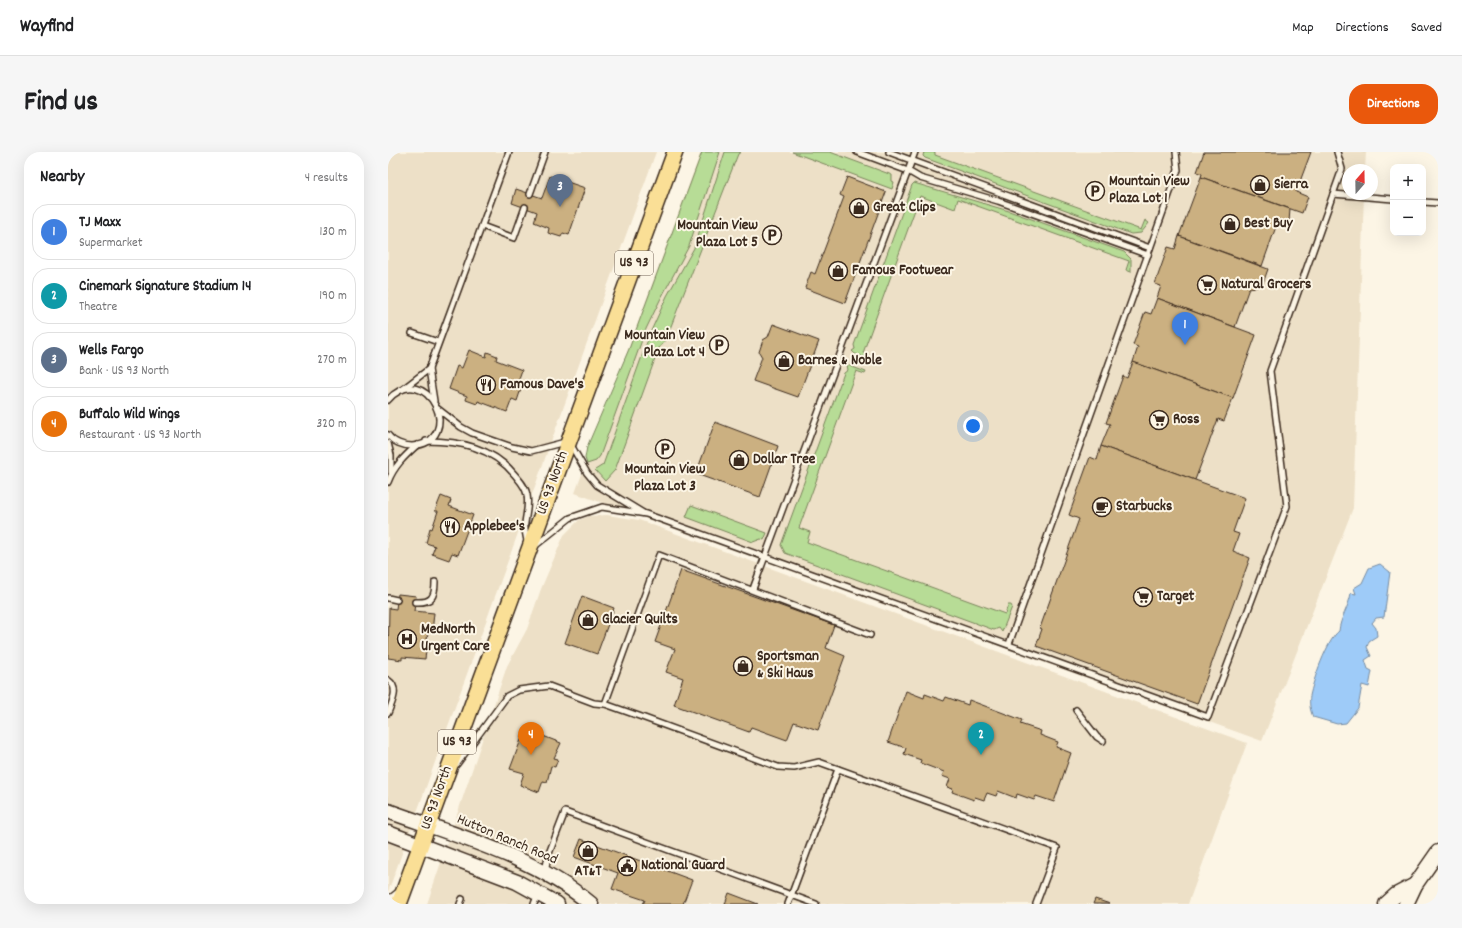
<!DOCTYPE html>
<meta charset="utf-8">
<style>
body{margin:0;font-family:Dekko,sans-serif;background:#f6f6f6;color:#202124}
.controls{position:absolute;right:12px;top:12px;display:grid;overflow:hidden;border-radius:8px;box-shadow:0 4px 16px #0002}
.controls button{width:36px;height:36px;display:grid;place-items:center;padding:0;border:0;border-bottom:1px solid #e0e0e0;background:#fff;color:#202124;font:20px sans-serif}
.compass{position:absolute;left:954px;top:12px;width:36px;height:36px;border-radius:50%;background:#fff;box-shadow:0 4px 16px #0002;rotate:20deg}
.you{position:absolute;left:585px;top:274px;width:14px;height:14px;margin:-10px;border:3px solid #fff;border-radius:50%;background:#1a73e8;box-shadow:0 0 0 6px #1a73e833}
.badge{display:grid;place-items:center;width:26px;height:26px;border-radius:50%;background:#ea580c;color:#fff;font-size:13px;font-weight:700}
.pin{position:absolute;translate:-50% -33px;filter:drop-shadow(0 1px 2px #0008)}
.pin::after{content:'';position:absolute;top:21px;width:14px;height:12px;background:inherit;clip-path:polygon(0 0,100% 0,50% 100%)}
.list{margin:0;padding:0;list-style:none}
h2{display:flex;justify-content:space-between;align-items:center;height:52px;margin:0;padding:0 16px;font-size:17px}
h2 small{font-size:13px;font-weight:400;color:#757577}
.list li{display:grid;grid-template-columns:26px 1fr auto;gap:12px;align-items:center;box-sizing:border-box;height:56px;margin:0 8px 8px;padding:0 8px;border:1px solid #e0e0e0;border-radius:16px}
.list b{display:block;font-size:15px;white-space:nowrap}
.list p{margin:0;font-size:13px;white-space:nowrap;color:#757577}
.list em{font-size:13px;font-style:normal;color:#757577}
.map{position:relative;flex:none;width:1050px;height:752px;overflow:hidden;border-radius:16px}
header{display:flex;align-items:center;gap:24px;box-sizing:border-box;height:56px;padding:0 20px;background:#fff;border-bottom:1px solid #e0e0e0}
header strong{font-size:19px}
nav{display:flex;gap:22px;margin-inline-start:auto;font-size:14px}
.intro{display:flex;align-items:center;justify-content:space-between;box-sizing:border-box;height:96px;padding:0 24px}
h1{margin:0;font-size:28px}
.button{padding:10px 18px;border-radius:16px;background:#ea580c;color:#fff;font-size:14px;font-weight:700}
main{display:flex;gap:24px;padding:0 24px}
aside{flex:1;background:#fff;border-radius:16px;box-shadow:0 4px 16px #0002}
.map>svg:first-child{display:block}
</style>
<header>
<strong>Wayfind</strong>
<nav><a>Map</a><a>Directions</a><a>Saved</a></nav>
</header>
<div class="intro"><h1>Find us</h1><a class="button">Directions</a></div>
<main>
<aside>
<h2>Nearby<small>4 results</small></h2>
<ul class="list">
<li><span class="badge" style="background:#3f7fe0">1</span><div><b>TJ Maxx</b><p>Supermarket</p></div><em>130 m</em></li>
<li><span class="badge" style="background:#0f9aa8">2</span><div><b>Cinemark Signature Stadium 14</b><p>Theatre</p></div><em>190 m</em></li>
<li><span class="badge" style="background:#5c6f8a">3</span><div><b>Wells Fargo</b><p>Bank · US 93 North</p></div><em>270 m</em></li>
<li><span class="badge" style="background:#e8710a">4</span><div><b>Buffalo Wild Wings</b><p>Restaurant · US 93 North</p></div><em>320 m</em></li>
</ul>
</aside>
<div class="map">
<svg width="1050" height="752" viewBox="0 0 1050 752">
<rect width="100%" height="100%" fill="#fcf5e5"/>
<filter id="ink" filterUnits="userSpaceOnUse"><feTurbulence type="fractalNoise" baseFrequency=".025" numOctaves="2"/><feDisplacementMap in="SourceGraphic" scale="8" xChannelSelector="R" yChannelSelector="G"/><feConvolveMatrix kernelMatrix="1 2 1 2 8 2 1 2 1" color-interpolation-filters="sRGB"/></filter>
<g filter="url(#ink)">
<!-- built -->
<g fill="#ede0c7">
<path d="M0 0H268L0 740Z"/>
<path d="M313 0H978L977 18H960V42H976L965 356 874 589 187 341Z"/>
<path d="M219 363 251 368 859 591 800 752H39L119 514 139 477 153 437 176 383 191 368 201 364Z"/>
</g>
<!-- green -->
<g fill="#b7dc96" stroke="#79835a">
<path d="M314 0H332L301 94 272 148 258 177 212 304 208 309 199 312 197 306 199 295 241 197Z"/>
<path d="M337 0H353L350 2 278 187 271 196 227 318 217 329 207 318 215 313 263 179 279 144 306 96Z"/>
<path d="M404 0H442L504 23V29L506 30 504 37Z"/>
<path d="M536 0H547V3L753 78 757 68 761 71 753 81 743 82 537 6 535 4Z"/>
<path d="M526 31 621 59 736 100 743 107V120L738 118 741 109 570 47 567 57 532 44 475 201 484 206 482 207 467 202 464 199 467 197 466 193 524 33Z"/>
<path d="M459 213 478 220 477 222 468 219 411 376 422 380 419 390 617 462 620 453H623L624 455 614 480 611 476 606 478 397 401 393 393 456 221 460 218Z"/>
<path d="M303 353 379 381 376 388 373 387 365 390 298 365Z"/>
</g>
<!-- water -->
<path fill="#9ecbf8" stroke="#768ba1" d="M992 412 1002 420 996 465 988 466 984 471 988 476 989 484 981 489 979 495 983 504 977 508 980 517 984 519 981 535 974 533 970 556 958 571 949 572 925 565C922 558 921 551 922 544 925 529 939 488 951 479 952 466 961 455 963 441L968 442 966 436 974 431 981 416Z"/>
<!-- building -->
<g fill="#cbb081" stroke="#3b2a1e">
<path d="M816 0H923L908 40 920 45 914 61 813 25 814 22 809 20Z"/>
<path d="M162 24 197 36 181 83 175 81 173 85 160 81 161 76 146 70 149 60 124 51 128 37 154 46Z"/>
<path d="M459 25 498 40 457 151 417 136 423 120 427 122 456 45 452 43Z"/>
<path d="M813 25 902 57 901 70 890 69 874 114 791 84Z"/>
<path d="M791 84 880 117 874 134 861 136 847 175 769 146 773 134 767 132 780 95 787 97Z"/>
<path d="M769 146 868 183 845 246 745 210 750 195 745 193 757 160 763 162Z"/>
<path d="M385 172 431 189 410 245 365 229 374 205 371 200 375 188 380 185Z"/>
<path d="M81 198 98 205 99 200 109 204 108 208 134 218 129 232 134 234 129 249 124 247 119 260 90 249 89 252 78 248 79 244 61 237 69 214 74 216Z"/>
<path d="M745 210 845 246 836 269 830 267 807 328 713 294 722 272 718 271 735 224 739 226Z"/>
<path d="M327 270 390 294 372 345 308 322Z"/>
<path d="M713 294 857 346 845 380 851 382 845 399 862 406 809 552 648 494 654 477 652 476 691 367 681 363 702 305 709 308Z"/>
<path d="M53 344 63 348 61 354 85 363 70 403 64 401 61 408 44 402 47 394 38 391 42 376 44 377 50 359H47Z"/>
<path d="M293 418 446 473 438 496 457 504 430 578 406 570 399 588 363 575 361 580 286 553 295 526 278 520 287 497 267 490Z"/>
<path d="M10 442 28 444 26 459 46 461 44 480 40 479 37 507 14 505V508L0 506 1 456 8 457Z"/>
<path d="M194 444 226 456 209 502 177 491Z"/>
<path d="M518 539 536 546 537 542 556 549 558 545 580 553 581 548 634 568 632 572 653 579 652 583 670 590 668 595 683 601 666 650 648 644 646 648 629 642 628 646 610 639 608 644 599 641 596 648 587 645 586 648 564 640 565 637 559 635 562 627 554 624 556 620 532 611 533 608 516 602 518 596 500 590Z"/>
<path d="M137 577 173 591 166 606 170 607 167 615 163 614 159 630 155 629 151 640 132 633 136 621 122 617Z"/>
<path d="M193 687 304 728 295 752H255L257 748 224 737 230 721 186 705Z"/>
<path d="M341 741 370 752H337Z"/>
<path d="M707 747 722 752H705Z"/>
</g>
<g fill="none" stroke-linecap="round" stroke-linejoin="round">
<!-- service casing -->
<g stroke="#3b2a1e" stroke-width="8">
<g id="service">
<path d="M469 0 520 19 532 26 610 49 760 103"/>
<path d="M501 0 762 96"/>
<path d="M142 42 157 0"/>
<path d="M945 42 1005 47"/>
<path d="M1035 50 1050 51"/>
<path d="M94 74 126 86 137 55"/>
<path d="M24 181 50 190"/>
<path d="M15 237 41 217"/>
<path d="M0 248C39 205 79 290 24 294 15 294 5 290 0 283"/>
<path d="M46 249 41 217 121 0"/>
<path d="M50 257 73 275 84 281 124 295 143 299 177 290"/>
<path d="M38 289C72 289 104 295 127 323 132 329 138 335 139 343 141 353 138 362 137 371 136 377 138 383 139 389"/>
<path d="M0 291 3 303V320"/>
<path d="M183 293 199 321 209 333 255 361"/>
<path d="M0 330C6 314 17 304 29 293"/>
<path d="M147 394 182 366 214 355 258 362 820 565 899 354 882 219 954 17 949 0"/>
<path d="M365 437 527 0"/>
<path d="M0 446 9 448"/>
<path d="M27 450C43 451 47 446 47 430"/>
<path d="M621 492 790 18 788 0"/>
<path d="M0 528C12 536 4 550 0 561"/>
<path d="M217 552 271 403 482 483"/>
<path d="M688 558 709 585 715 589"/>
<path d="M69 612 119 544 131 538 161 534 206 551 217 552 251 564 390 615 406 616 431 610 669 696 648 752"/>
<path d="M157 720 160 704 177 660 428 752"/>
<path d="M0 748 10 740"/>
<path d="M72 752 74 747"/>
<path d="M146 752 150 742"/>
<path d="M400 752 450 617"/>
</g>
</g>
<!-- secondary casing -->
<g stroke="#3b2a1e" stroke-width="17">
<g id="secondary">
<path d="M0 659C69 684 145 704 203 752"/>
<path d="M0 681 129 730 169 752"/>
<path d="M998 752 1008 743 1027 733"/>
<path d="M1018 752 1027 733 1050 700"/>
</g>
</g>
<!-- primary casing -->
<g stroke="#3b2a1e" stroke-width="18">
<path id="primary" d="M11 752 287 0"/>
</g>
<!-- service -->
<use href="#service" stroke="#fcf5e5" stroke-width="5"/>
<!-- secondary -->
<use href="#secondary" stroke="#fcf5e5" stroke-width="14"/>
<!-- primary -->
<use href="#primary" stroke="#fadf96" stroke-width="15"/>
</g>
</g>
<!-- icons -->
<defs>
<g id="shop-ring" transform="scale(1)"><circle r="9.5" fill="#fcf5e5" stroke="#3b2a1e" stroke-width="1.5"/><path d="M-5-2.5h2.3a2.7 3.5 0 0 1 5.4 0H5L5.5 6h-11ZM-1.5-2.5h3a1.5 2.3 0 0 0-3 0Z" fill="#3b2a1e"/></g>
<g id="parking-ring" transform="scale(1)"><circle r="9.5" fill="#fcf5e5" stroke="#3b2a1e" stroke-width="1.5"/><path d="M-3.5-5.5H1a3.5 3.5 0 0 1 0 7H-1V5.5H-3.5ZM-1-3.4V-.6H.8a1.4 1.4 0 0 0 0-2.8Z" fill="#3b2a1e"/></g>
<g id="supermarket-ring" transform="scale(1)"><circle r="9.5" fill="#fcf5e5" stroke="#3b2a1e" stroke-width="1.5"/><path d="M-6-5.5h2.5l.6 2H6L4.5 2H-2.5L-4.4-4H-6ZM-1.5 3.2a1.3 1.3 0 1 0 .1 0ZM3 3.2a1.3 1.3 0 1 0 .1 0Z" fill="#3b2a1e"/></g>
<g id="restaurant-ring" transform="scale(1)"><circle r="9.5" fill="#fcf5e5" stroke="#3b2a1e" stroke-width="1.5"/><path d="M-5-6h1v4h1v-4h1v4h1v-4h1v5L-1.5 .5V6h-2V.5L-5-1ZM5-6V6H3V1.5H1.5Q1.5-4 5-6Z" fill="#3b2a1e"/></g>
<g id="cafe-ring" transform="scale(1)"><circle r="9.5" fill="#fcf5e5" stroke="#3b2a1e" stroke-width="1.5"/><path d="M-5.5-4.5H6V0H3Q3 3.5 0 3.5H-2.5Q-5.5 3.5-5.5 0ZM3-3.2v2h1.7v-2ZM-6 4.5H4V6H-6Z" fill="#3b2a1e"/></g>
<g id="hospital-ring" transform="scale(1)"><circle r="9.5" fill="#fcf5e5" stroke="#3b2a1e" stroke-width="1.5"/><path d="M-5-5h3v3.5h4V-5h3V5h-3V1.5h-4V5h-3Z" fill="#3b2a1e"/></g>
<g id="civic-ring" transform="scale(1)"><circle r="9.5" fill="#fcf5e5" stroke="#3b2a1e" stroke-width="1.5"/><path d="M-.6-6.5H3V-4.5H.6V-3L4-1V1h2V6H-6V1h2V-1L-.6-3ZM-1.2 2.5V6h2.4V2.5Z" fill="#3b2a1e"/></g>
</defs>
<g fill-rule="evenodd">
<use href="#shop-ring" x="872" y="33"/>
<use href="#parking-ring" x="707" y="39"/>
<use href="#shop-ring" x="471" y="56"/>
<use href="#shop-ring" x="842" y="72"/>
<use href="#parking-ring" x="384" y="83"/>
<use href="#shop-ring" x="450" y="119"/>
<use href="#supermarket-ring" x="819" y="133"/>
<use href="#parking-ring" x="331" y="193"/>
<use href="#shop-ring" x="396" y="209"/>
<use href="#restaurant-ring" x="98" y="233"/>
<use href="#supermarket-ring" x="771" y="268"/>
<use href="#parking-ring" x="277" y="297"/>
<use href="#shop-ring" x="351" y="308"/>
<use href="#cafe-ring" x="714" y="355"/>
<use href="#restaurant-ring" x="62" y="375"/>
<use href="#supermarket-ring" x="755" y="445"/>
<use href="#shop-ring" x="200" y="468"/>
<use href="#hospital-ring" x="19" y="487"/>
<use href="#shop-ring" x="355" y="514"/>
<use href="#shop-ring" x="200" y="699"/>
<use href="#civic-ring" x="239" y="714"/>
</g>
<g text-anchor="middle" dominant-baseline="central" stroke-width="4" stroke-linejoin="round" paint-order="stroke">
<!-- shield labels -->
<g fill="#fcf5e5" stroke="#75675a" stroke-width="1">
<rect x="227" y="99" width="38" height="24" rx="3"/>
<rect x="50" y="578" width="38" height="24" rx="3"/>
</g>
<g font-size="14" font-weight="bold" fill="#3b2a1e">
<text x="246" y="111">US 93</text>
<text x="69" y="590">US 93</text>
</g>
<!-- poi labels -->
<g font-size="15" font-weight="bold" fill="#3b2a1e" stroke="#fcf5e5" text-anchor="start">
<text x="721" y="30">Mountain View<tspan x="721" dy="17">Plaza Lot 1</tspan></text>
<text x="886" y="33">Sierra</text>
<text x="485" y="56">Great Clips</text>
<text x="856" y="72">Best Buy</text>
<text x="370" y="74" text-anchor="end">Mountain View<tspan x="370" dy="17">Plaza Lot 5</tspan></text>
<text x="464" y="119">Famous Footwear</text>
<text x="833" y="133">Natural Grocers</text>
<text x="317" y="184" text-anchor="end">Mountain View<tspan x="317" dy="17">Plaza Lot 4</tspan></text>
<text x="410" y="209">Barnes &amp; Noble</text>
<text x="112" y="233">Famous Dave's</text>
<text x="785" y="268">Ross</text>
<text x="365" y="308">Dollar Tree</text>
<text x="277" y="318" text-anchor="middle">Mountain View<tspan x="277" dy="17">Plaza Lot 3</tspan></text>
<text x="728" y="355">Starbucks</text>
<text x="76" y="375">Applebee's</text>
<text x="769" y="445">Target</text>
<text x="214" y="468">Glacier Quilts</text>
<text x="33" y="478">MedNorth<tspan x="33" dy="17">Urgent Care</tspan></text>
<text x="369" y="505">Sportsman<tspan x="369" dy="17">&amp; Ski Haus</tspan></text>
<text x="253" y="714">National Guard</text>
<text x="200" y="720" text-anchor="middle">AT&amp;T</text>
</g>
<!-- street labels -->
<g font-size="15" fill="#3b2a1e" stroke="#fcf5e5">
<text transform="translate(165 331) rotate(-70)">US 93 North</text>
<text transform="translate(49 646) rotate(-70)">US 93 North</text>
<text transform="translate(119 688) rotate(23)">Hutton Ranch Road</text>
</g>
</g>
</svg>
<div class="controls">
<button>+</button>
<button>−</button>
</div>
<svg class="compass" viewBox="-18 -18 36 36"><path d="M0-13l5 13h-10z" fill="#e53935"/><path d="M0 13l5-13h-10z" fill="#757577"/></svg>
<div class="you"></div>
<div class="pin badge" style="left:797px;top:193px;background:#3f7fe0">1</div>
<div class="pin badge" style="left:593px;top:603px;background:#0f9aa8">2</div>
<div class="pin badge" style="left:172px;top:55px;background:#5c6f8a">3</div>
<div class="pin badge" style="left:143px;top:603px;background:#e8710a">4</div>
</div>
</main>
